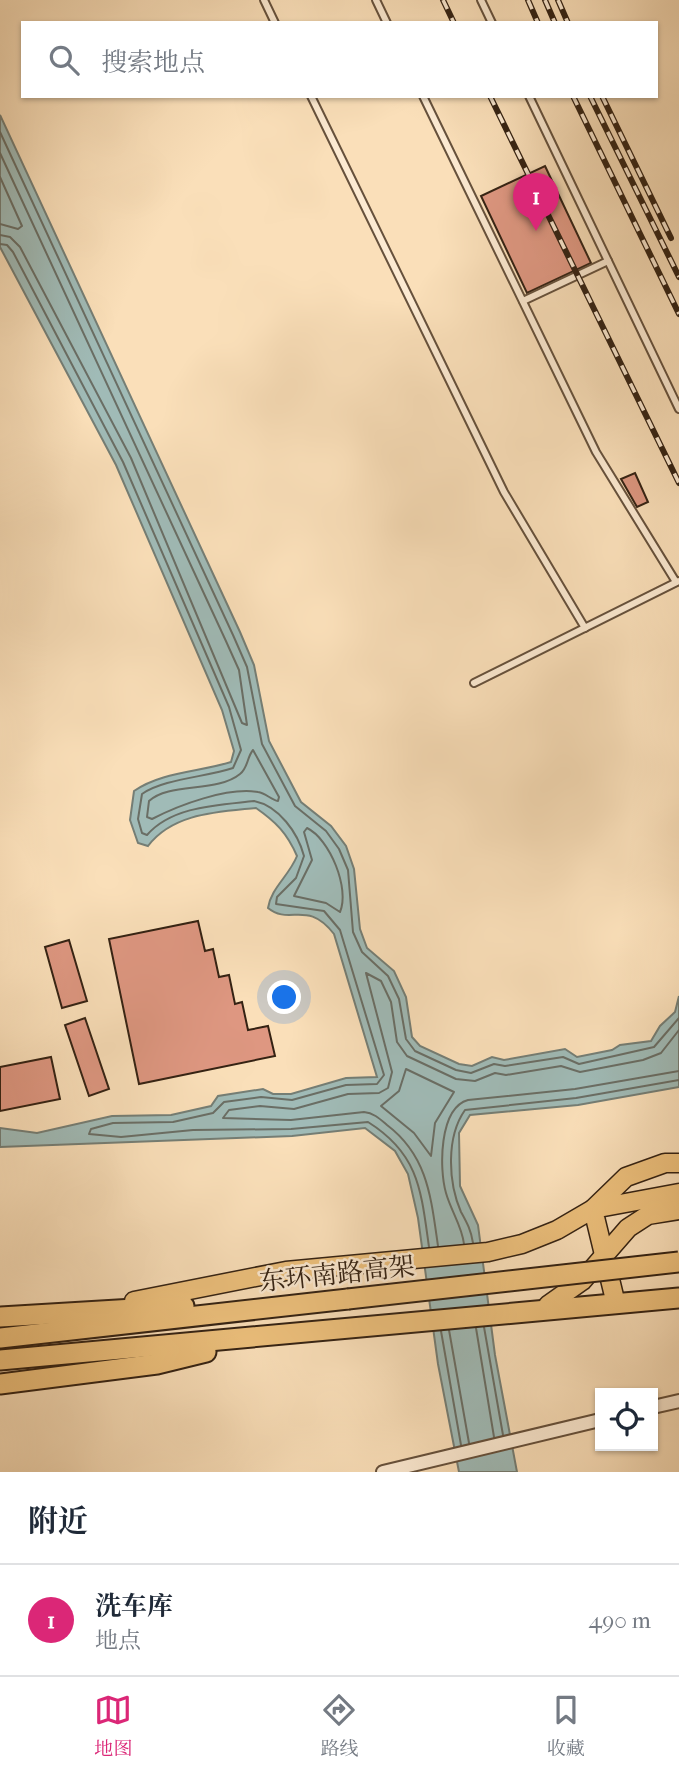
<!DOCTYPE html>
<html lang="zh">
<meta charset="utf-8">
<style>
body{margin:0;font-family:"IM FELL French Canon","Noto Serif SC",serif;background:#f6f6f7;color:#1f2937}
.controls{position:absolute;right:21px;bottom:21px;display:grid;overflow:hidden;border-radius:0px;box-shadow:0 2px 5px #0004}
.controls button{width:63px;height:63px;display:grid;place-items:center;padding:0;border:0;border-bottom:2px solid #e0e1e3;background:#fff;color:#1f2937;font:35px sans-serif}
.you{position:absolute;left:285px;top:998px;width:24px;height:24px;margin:-18px;border:5px solid #fff;border-radius:50%;background:#1a73e8;box-shadow:0 0 0 10px #1a73e833}
.badge{display:grid;place-items:center;width:46px;height:46px;border-radius:50%;background:#db2777;color:#fff;font-size:23px;font-weight:700}
.pin{position:absolute;translate:-50% -58px;filter:drop-shadow(0 2px 4px #0008)}
.pin::after{content:'';position:absolute;top:37px;width:24px;height:21px;background:inherit;clip-path:polygon(0 0,100% 0,50% 100%)}
.list{margin:0;padding:0;list-style:none}
h2{display:flex;justify-content:space-between;align-items:center;height:91px;margin:0;padding:0 28px;font-size:30px}
h2 small{font-size:23px;font-weight:400;color:#747a83}
.list li{display:grid;grid-template-columns:46px 1fr auto;gap:21px;align-items:center;box-sizing:border-box;height:112px;padding:0 28px;border-top:2px solid #e0e1e3}
.list b{display:block;font-size:26px;white-space:nowrap}
.list p{margin:0;font-size:23px;white-space:nowrap;color:#747a83}
.list em{font-size:23px;font-style:normal;color:#747a83}
.icon{flex:none;width:38px;height:38px;fill:none;stroke:currentColor;stroke-width:2;stroke-linecap:round;stroke-linejoin:round}
.map{position:relative;flex:none;width:679px;height:1472px;overflow:hidden}
.search{position:absolute;background:#fff;box-shadow:0 2px 5px #0004;left:21px;right:21px;top:21px;height:77px;display:flex;align-items:center;gap:18px;box-sizing:border-box;padding:0 24px;border-radius:0px;color:#747a83;font-size:26px}
.sheet{height:203px;background:#fff}
nav{display:flex;justify-content:space-around;align-items:center;box-sizing:border-box;height:98px;border-top:2px solid #e0e1e3;background:#fff;font-size:19px;color:#747a83}
nav a{display:grid;justify-items:center;gap:4px}
nav .on{color:#db2777}
.map>svg:first-child{display:block}
</style>
<div class="map">
<svg width="679" height="1472" viewBox="0 0 679 1472">
<rect width="100%" height="100%" fill="#fadfb9"/>
<filter id="stains"><feTurbulence type="fractalNoise" baseFrequency=".00286" numOctaves="4"/><feColorMatrix values="0 0 0 0 .2 0 0 0 0 .09 0 0 0 0 .02 0 0 0 .5 -.17"/></filter>
<radialGradient id="worn" r=".72"><stop offset=".6" stop-color="#630" stop-opacity="0"/><stop offset="1" stop-color="#630" stop-opacity=".3"/></radialGradient>
<!-- water -->
<path fill="#a0bbb7" stroke="#757e75" stroke-width="2" d="M0 115 240 632 254 665 269 741 301 802 331 826 346 846 354 869 360 929 367 948 394 971 406 997 412 1037 420 1046 459 1064 472 1066 492 1057 504 1060 565 1049 577 1057 612 1050 620 1045 651 1041 660 1026 675 1012 679 996V1087L578 1105 470 1115 459 1133 460 1186 478 1225 495 1355 517 1472H459L438 1364 418 1218 408 1174 395 1151 365 1128 292 1136 0 1147V1128L37 1133 112 1116 171 1115 211 1106 218 1096 263 1089 273 1094H291L346 1078 377 1077 334 934C307 899 290 926 268 908 271 888 289 876 297 856 287 833 276 822 256 808 218 812 173 813 148 846L138 843 130 820 134 791C161 772 199 772 231 762L234 751 222 710 116 465 0 247Z"/>
<g fill="none" stroke-linecap="round" stroke-linejoin="round">
<!-- shore -->
<g stroke="#6a6e65" stroke-width="2">
<path d="M0 132 233 635 247 667 262 744 295 806 326 831 339 849 348 870 353 932 362 952 388 976 399 999 406 1039 415 1051 456 1070 471 1073 494 1064 505 1066 563 1057 579 1064 654 1047 679 1018"/>
<path d="M0 153 225 639 239 670 247 725 242 723 131 458 20 247 10 237 0 235"/>
<path d="M0 177 22 226 18 229 0 224"/>
<path d="M0 244 7 245 13 252 123 462 229 707 241 750 233 768C206 777 163 779 142 794L138 819 142 833 147 835C172 806 219 805 254 801 279 806 298 833 304 856L296 878 277 897 276 904 324 911 340 930 384 1075 377 1084 346 1085 292 1100 261 1097 224 1102 213 1113 173 1122 113 1123 91 1129 89 1134 121 1137 193 1130 291 1129 368 1122C419 1154 421 1190 429 1247"/>
<path d="M253 750 279 797 278 801C271 800 266 793 258 792 227 787 179 805 152 819L147 817 149 801C169 782 217 793 240 774 248 768 247 757 253 750Z"/>
<path d="M307 828C330 839 350 889 340 912L326 903 294 896 312 860 304 832Z"/>
<path d="M406 1069 454 1092 435 1123 431 1156 414 1133 381 1106 399 1091Z"/>
<path d="M473 1243C471 1230 467 1223 461 1212 448 1182 446 1137 465 1110L576 1098 679 1080"/>
<path d="M464 1244C462 1226 451 1211 446 1193 439 1169 439 1108 468 1100L575 1089 679 1071"/>
<path d="M438 1246C431 1198 428 1156 387 1125 380 1119 374 1113 364 1112L291 1120 223 1118 229 1110 260 1106 294 1109 348 1094 379 1093 388 1088 392 1072 366 973 381 981 391 1002 397 1042 407 1056 456 1079 475 1081 495 1073 506 1075 561 1066 580 1072 643 1060 661 1053 679 1030"/>
<path d="M484 1327 503 1435"/>
<path d="M476 1328 494 1437"/>
<path d="M449 1330 469 1443"/>
<path d="M441 1331 461 1445"/>
</g>
</g>
<!-- building -->
<g fill="#de9781" stroke="#342213" stroke-width="2">
<path d="M545 166 591 263 527 293 481 196Z"/>
<path d="M635 473 648 502 637 507 621 479Z"/>
<path d="M198 921 205 951 213 949 219 977 229 975 235 1004 242 1002 248 1030 268 1026 275 1056 139 1084 109 939Z"/>
<path d="M69 940 87 1001 62 1008 45 947Z"/>
<path d="M85 1018 109 1089 89 1096 65 1025Z"/>
<path d="M51 1057 60 1099 0 1111V1067Z"/>
</g>
<g fill="none" stroke-linecap="round" stroke-linejoin="round">
<!-- service casing -->
<g stroke="#66513c" stroke-width="10">
<g id="service">
<path d="M264 0 275 23"/>
<path d="M376 0 387 23"/>
<path d="M481 0 492 23"/>
<path d="M311 96 504 492 585 628"/>
<path d="M423 96 596 452 676 582"/>
<path d="M529 96 679 409"/>
<path d="M523 301 608 261"/>
<path d="M474 683 679 581"/>
</g>
</g>
<!-- minor casing -->
<g stroke="#66513c" stroke-width="16">
<g id="minor">
<path d="M653 1407 679 1401"/>
<path d="M383 1472 600 1420"/>
</g>
</g>
<!-- primary casing -->
<g stroke="#342213" stroke-width="21">
<g id="primary">
<path d="M615 1300 593 1209 679 1193"/>
<path d="M134 1301 286 1271 488 1252 522 1244 557 1230 593 1209 626 1177 665 1163H679"/>
<path d="M548 1305 582 1281 628 1228 648 1215 679 1210"/>
</g>
</g>
<!-- trunk casing -->
<g stroke="#342213" stroke-width="23">
<g id="trunk">
<path d="M0 1317 184 1306"/>
<path d="M0 1338 348 1299"/>
<path d="M0 1360 679 1298"/>
<path d="M0 1384 157 1364 206 1352"/>
</g>
</g>
<!-- service -->
<use href="#service" stroke="#fcead2" stroke-width="6"/>
<!-- minor -->
<use href="#minor" stroke="#fcead2" stroke-width="12"/>
<!-- primary -->
<use href="#primary" stroke="#edc07c" stroke-width="18"/>
<!-- trunk -->
<use href="#trunk" stroke="#edc07c" stroke-width="19"/>
<!-- rail casing -->
<g stroke="#342213" stroke-width="6">
<g id="rail">
<path d="M443 0 454 23"/>
<path d="M528 0 538 23"/>
<path d="M545 0 555 23"/>
<path d="M558 0 568 23"/>
<path d="M490 96 679 483"/>
<path d="M573 96 679 314"/>
<path d="M590 96 679 277"/>
<path d="M602 96 671 238"/>
</g>
</g>
<!-- rail -->
<use href="#rail" stroke="#fcead2" stroke-width="3.5" stroke-dasharray="10" stroke-linecap="butt"/>
<!-- trunk-bridge casing -->
<g stroke="#342213" stroke-width="23" stroke-linecap="butt">
<path id="trunk-bridge" d="M348 1299 679 1262"/>
</g>
<!-- trunk-bridge -->
<use href="#trunk-bridge" stroke="#edc07c" stroke-width="19"/>
</g>
<g text-anchor="middle" dominant-baseline="central" stroke-width="5" stroke-linejoin="round" paint-order="stroke">
<!-- street labels -->
<g font-size="26" fill="#342213" stroke="#fcead2">
<text transform="translate(337 1274) rotate(-6)">东环南路高架</text>
</g>
</g>
<rect width="100%" height="100%" filter="url(#stains)"/>
<rect width="100%" height="100%" fill="url(#worn)"/>
</svg>
<div class="controls">
<button><svg class="icon" aria-label="locate" viewBox="0 0 24 24"><circle cx="12" cy="12" r="6"/><path d="M12 2v4M12 18v4M2 12h4M18 12h4"/></svg></button>
</div>
<div class="you"></div>
<div class="pin badge" style="left:536px;top:231px">1</div>
<div class="search"><svg class="icon" aria-label="search" viewBox="0 0 24 24"><circle cx="10" cy="10" r="6"/><path d="M15 15l6 6"/></svg>搜索地点</div>
</div>
<section class="sheet">
<h2>附近<small></small></h2>
<ul class="list">
<li><span class="badge">1</span><div><b>洗车库</b><p>地点</p></div><em>490 m</em></li>
</ul>
</section>
<nav>
<a class="on"><svg class="icon" aria-label="map" viewBox="0 0 24 24"><path d="M3 6l6-2 6 2 6-2v14l-6 2-6-2-6 2zM9 4v14M15 6v14"/></svg>地图</a>
<a><svg class="icon" aria-label="directions" viewBox="0 0 24 24"><path d="M12 3l9 9-9 9-9-9zM9 14v-3h6M13 9l2 2-2 2"/></svg>路线</a>
<a><svg class="icon" aria-label="saved" viewBox="0 0 24 24"><path d="M7 4h10v16l-5-4-5 4z"/></svg>收藏</a>
</nav>
